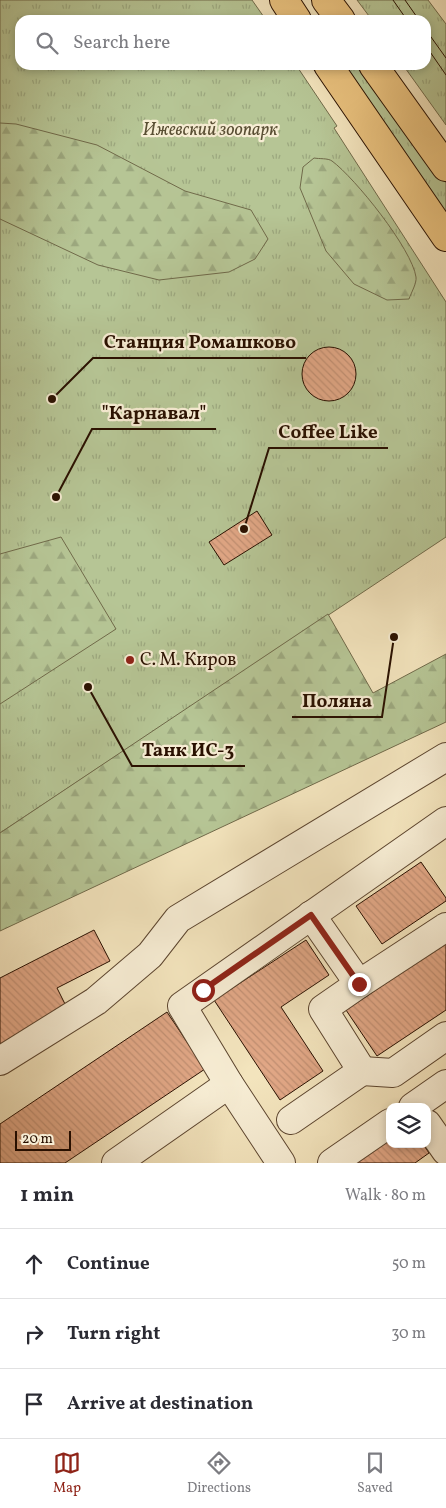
<!DOCTYPE html>
<meta charset="utf-8">
<style>
body{margin:0;font-family:Vollkorn,serif;background:#f2f2f3;color:#2b2b33}
.controls{position:absolute;right:15px;bottom:15px;display:grid;overflow:hidden;border-radius:10px;box-shadow:0 2px 8px #0003}
.controls button{width:45px;height:45px;display:grid;place-items:center;padding:0;border:0;border-bottom:1px solid #e1e1e2;background:#fff;color:#2b2b33;font:25px sans-serif}
.scale{position:absolute;left:15px;bottom:12px;width:56px;box-sizing:border-box;padding-left:5px;border:2px solid #291000;border-top:0;font-size:14px;line-height:18px;white-space:nowrap;color:#291000;-webkit-text-stroke:4px #f7edd4;paint-order:stroke}
.stop{position:absolute;width:15px;height:15px;margin:-11px;border:4px solid #8f2418;border-radius:50%;background:#fff}
.stop.end{background:#8f2418;border-color:#fff;box-shadow:0 1px 5px #0008}
.list{margin:0;padding:0;list-style:none}
h2{display:flex;justify-content:space-between;align-items:center;height:65px;margin:0;padding:0 20px;font-size:21px}
h2 small{font-size:16px;font-weight:400;color:#7c7c81}
.list li{display:grid;grid-template-columns:32px 1fr auto;gap:15px;align-items:center;box-sizing:border-box;height:70px;padding:0 20px;border-top:1px solid #e1e1e2}
.list b{display:block;font-size:19px;white-space:nowrap}
.list em{font-size:16px;font-style:normal;color:#7c7c81}
.icon{flex:none;width:28px;height:28px;fill:none;stroke:currentColor;stroke-width:2;stroke-linecap:round;stroke-linejoin:round}
.map{position:relative;flex:none;width:446px;height:1163px;overflow:hidden}
.search{position:absolute;background:#fff;box-shadow:0 2px 8px #0003;left:15px;right:15px;top:15px;height:55px;display:flex;align-items:center;gap:12px;box-sizing:border-box;padding:0 18px;border-radius:15px;color:#7c7c81;font-size:19px}
.sheet{height:275px;background:#fff}
nav{display:flex;justify-content:space-around;align-items:center;box-sizing:border-box;height:70px;border-top:1px solid #e1e1e2;background:#fff;font-size:14px;color:#7c7c81}
nav a{display:grid;justify-items:center;gap:2px}
nav .on{color:#8f2418}
.map>svg:first-child{display:block}
</style>
<div class="map">
<svg width="446" height="1163" viewBox="0 0 446 1163">
<defs>
<pattern id="grass-tufts" width="24" height="20" patternUnits="userSpaceOnUse" patternTransform="scale(1.25)"><rect width="24" height="20" fill="#b6c595"/><path d="M3 7l-1-3M5 7V3M7 7l1-3M15 17l-1-3M17 17v-4M19 17l1-3" fill="none" stroke="#9ca87f"/></pattern>
<pattern id="forest-firs" width="22" height="20" patternUnits="userSpaceOnUse" patternTransform="scale(1.25)"><rect width="22" height="20" fill="#b6c595"/><path d="M5 1l3.5 6h-7zM16 11l3.5 6h-7z" fill="#9ca87f"/></pattern>
<pattern id="building-back-hatch" width="6" height="6" patternUnits="userSpaceOnUse" patternTransform="scale(1.25)"><rect width="6" height="6" fill="#e1a786"/><path d="M-1 5l2 2M0 0l6 6M5-1l2 2" fill="none" stroke="#c18f72"/></pattern>
</defs>
<rect width="100%" height="100%" fill="#f3e4bd"/>
<filter id="stains"><feTurbulence type="fractalNoise" baseFrequency=".004" numOctaves="4"/><feColorMatrix values="0 0 0 0 .2 0 0 0 0 .09 0 0 0 0 .02 0 0 0 .5 -.17"/></filter>
<radialGradient id="worn" r=".72"><stop offset=".6" stop-color="#630" stop-opacity="0"/><stop offset="1" stop-color="#630" stop-opacity=".3"/></radialGradient>
<!-- grass -->
<g fill="url(#grass-tufts)" stroke="#706a4a">
<path d="M0 0H252L266 20H20V65H296L337 126 334 128 446 302V537L0 833Z"/>
<path d="M357 0H428L446 24V125L403 65H426V20H372Z"/>
<path d="M338 65H363L446 183V224Z"/>
</g>
<!-- forest -->
<g fill="url(#forest-firs)" stroke="#706a4a">
<path d="M0 123 16 124 97 145 185 191 251 210 268 239 255 259 229 272 159 280 98 265 0 219Z"/>
<path d="M314 158C319 159 328 158 332 161 355 178 412 249 416 277 417 283 411 293 409 299L387 300 354 284 326 251 300 188 303 167Z"/>
<path d="M61 537 116 629 0 704V554Z"/>
<path d="M328 614 373 693 446 654V722L0 931V833Z"/>
</g>
<!-- building -->
<g fill="url(#building-back-hatch)" stroke="#291000">
<circle cx="329" cy="374" r="27"/>
<path d="M257 511 272 535 224 565 209 542Z"/>
<path d="M421 862 446 898V901L382 944 356 906Z"/>
<path d="M94 930 110 961 57 988 70 1014 0 1050V978Z"/>
<path d="M306 940 329 975 281 1007 323 1071 280 1100 214 1000Z"/>
<path d="M446 943V1010L377 1056 346 1010Z"/>
<path d="M167 1012 205 1069 65 1163H0V1124Z"/>
<path d="M390 1138V1144H423L429 1153 415 1163H353Z"/>
</g>
<g fill="none" stroke-linecap="round" stroke-linejoin="round">
<!-- minor casing -->
<g stroke="#5c452f" stroke-width="30">
<g id="minor">
<path d="M359 984 446 927"/>
<path d="M0 1061 96 1001 150 955 178 919 446 757"/>
<path d="M362 1071 393 1073 446 1036"/>
<path d="M413 1107 446 1084"/>
<path d="M291 1120 362 1071 323 1009 359 984 311 915"/>
<path d="M427 1124 446 1151"/>
<path d="M116 1163 229 1084"/>
<path d="M281 1163 229 1084 182 1006 446 821"/>
<path d="M332 1163 390 1123"/>
</g>
</g>
<!-- major casing -->
<g stroke="#291000" stroke-width="30">
<g id="major">
<path d="M284 0 297 20"/>
<path d="M326 0 341 20"/>
<path d="M328 65 446 237"/>
<path d="M373 65 446 167"/>
</g>
</g>
<!-- minor -->
<use href="#minor" stroke="#f7edd4" stroke-width="28"/>
<!-- major -->
<use href="#major" stroke="#eac27e" stroke-width="28"/>
<!-- tram -->
<g stroke="#291000" stroke-width="1">
<path d="M393 0 407 20"/>
<path d="M405 0 419 20"/>
<path d="M426 30 446 58"/>
<path d="M426 46 446 75"/>
</g>
</g>
<g fill="none" stroke-linecap="round" stroke-linejoin="round">
<!-- route -->
<path stroke="#8f2418" stroke-width="6" d="M203 990 311 915 359 984"/>
</g>
<!-- markers -->
<circle fill="#8f2418" stroke="#f7edd4" stroke-width="2" cx="130" cy="660" r="5"/>
<g text-anchor="middle" dominant-baseline="central" stroke-width="4.5" stroke-linejoin="round" paint-order="stroke">
<!-- park labels -->
<g font-size="18" font-style="italic" fill="#5a4f34" stroke="#f7edd4">
<text x="210" y="130">Ижевский зоопарк</text>
</g>
<!-- poi labels -->
<g font-size="18" fill="#291000" stroke="#f7edd4" text-anchor="start">
<text x="140" y="660">С. М. Киров</text>
</g>
</g>
<!-- callouts -->
<path fill="none" stroke="#291000" stroke-width="2" d="M52 399L93 358H306M56 497L92 429H216M244 529L269 448H388M394 637L382 717H292M88 687L132 766H245"/>
<g fill="#291000" stroke="#f7edd4" stroke-width="2">
<circle cx="52" cy="399" r="5"/>
<circle cx="56" cy="497" r="5"/>
<circle cx="244" cy="529" r="5"/>
<circle cx="394" cy="637" r="5"/>
<circle cx="88" cy="687" r="5"/>
</g>
<g font-size="19" text-anchor="middle" font-weight="bold" fill="#291000" stroke="#f7edd4" stroke-width="4.5" stroke-linejoin="round" paint-order="stroke">
<text x="200" y="348">Станция Ромашково</text>
<text x="154" y="419">"Карнавал"</text>
<text x="328" y="438">Coffee Like</text>
<text x="337" y="707">Поляна</text>
<text x="188" y="756">Танк ИС-3</text>
</g>
<rect width="100%" height="100%" filter="url(#stains)"/>
<rect width="100%" height="100%" fill="url(#worn)"/>
</svg>
<div class="controls">
<button><svg class="icon" aria-label="layers" viewBox="0 0 24 24"><path d="M12 4l9 5-9 5-9-5zM3 14l9 5 9-5"/></svg></button>
</div>
<div class="scale">20 m</div>
<div class="stop" style="left:203px;top:990px"></div>
<div class="stop end" style="left:359px;top:984px"></div>
<div class="search"><svg class="icon" aria-label="search" viewBox="0 0 24 24"><circle cx="10" cy="10" r="6"/><path d="M15 15l6 6"/></svg>Search here</div>
</div>
<section class="sheet">
<h2>1 min<small>Walk · 80 m</small></h2>
<ul class="list">
<li><svg class="icon" aria-label="ahead" viewBox="0 0 24 24"><path d="M12 20V5M6 11l6-6 6 6"/></svg><div><b>Continue</b></div><em>50 m</em></li>
<li><svg class="icon" aria-label="right" viewBox="0 0 24 24"><path d="M7 20v-9h11M14 6l5 5-5 5"/></svg><div><b>Turn right</b></div><em>30 m</em></li>
<li><svg class="icon" aria-label="arrive" viewBox="0 0 24 24"><path d="M6 21V4h12l-3 4 3 4H6"/></svg><div><b>Arrive at destination</b></div></li>
</ul>
</section>
<nav>
<a class="on"><svg class="icon" aria-label="map" viewBox="0 0 24 24"><path d="M3 6l6-2 6 2 6-2v14l-6 2-6-2-6 2zM9 4v14M15 6v14"/></svg>Map</a>
<a><svg class="icon" aria-label="directions" viewBox="0 0 24 24"><path d="M12 3l9 9-9 9-9-9zM9 14v-3h6M13 9l2 2-2 2"/></svg>Directions</a>
<a><svg class="icon" aria-label="saved" viewBox="0 0 24 24"><path d="M7 4h10v16l-5-4-5 4z"/></svg>Saved</a>
</nav>
